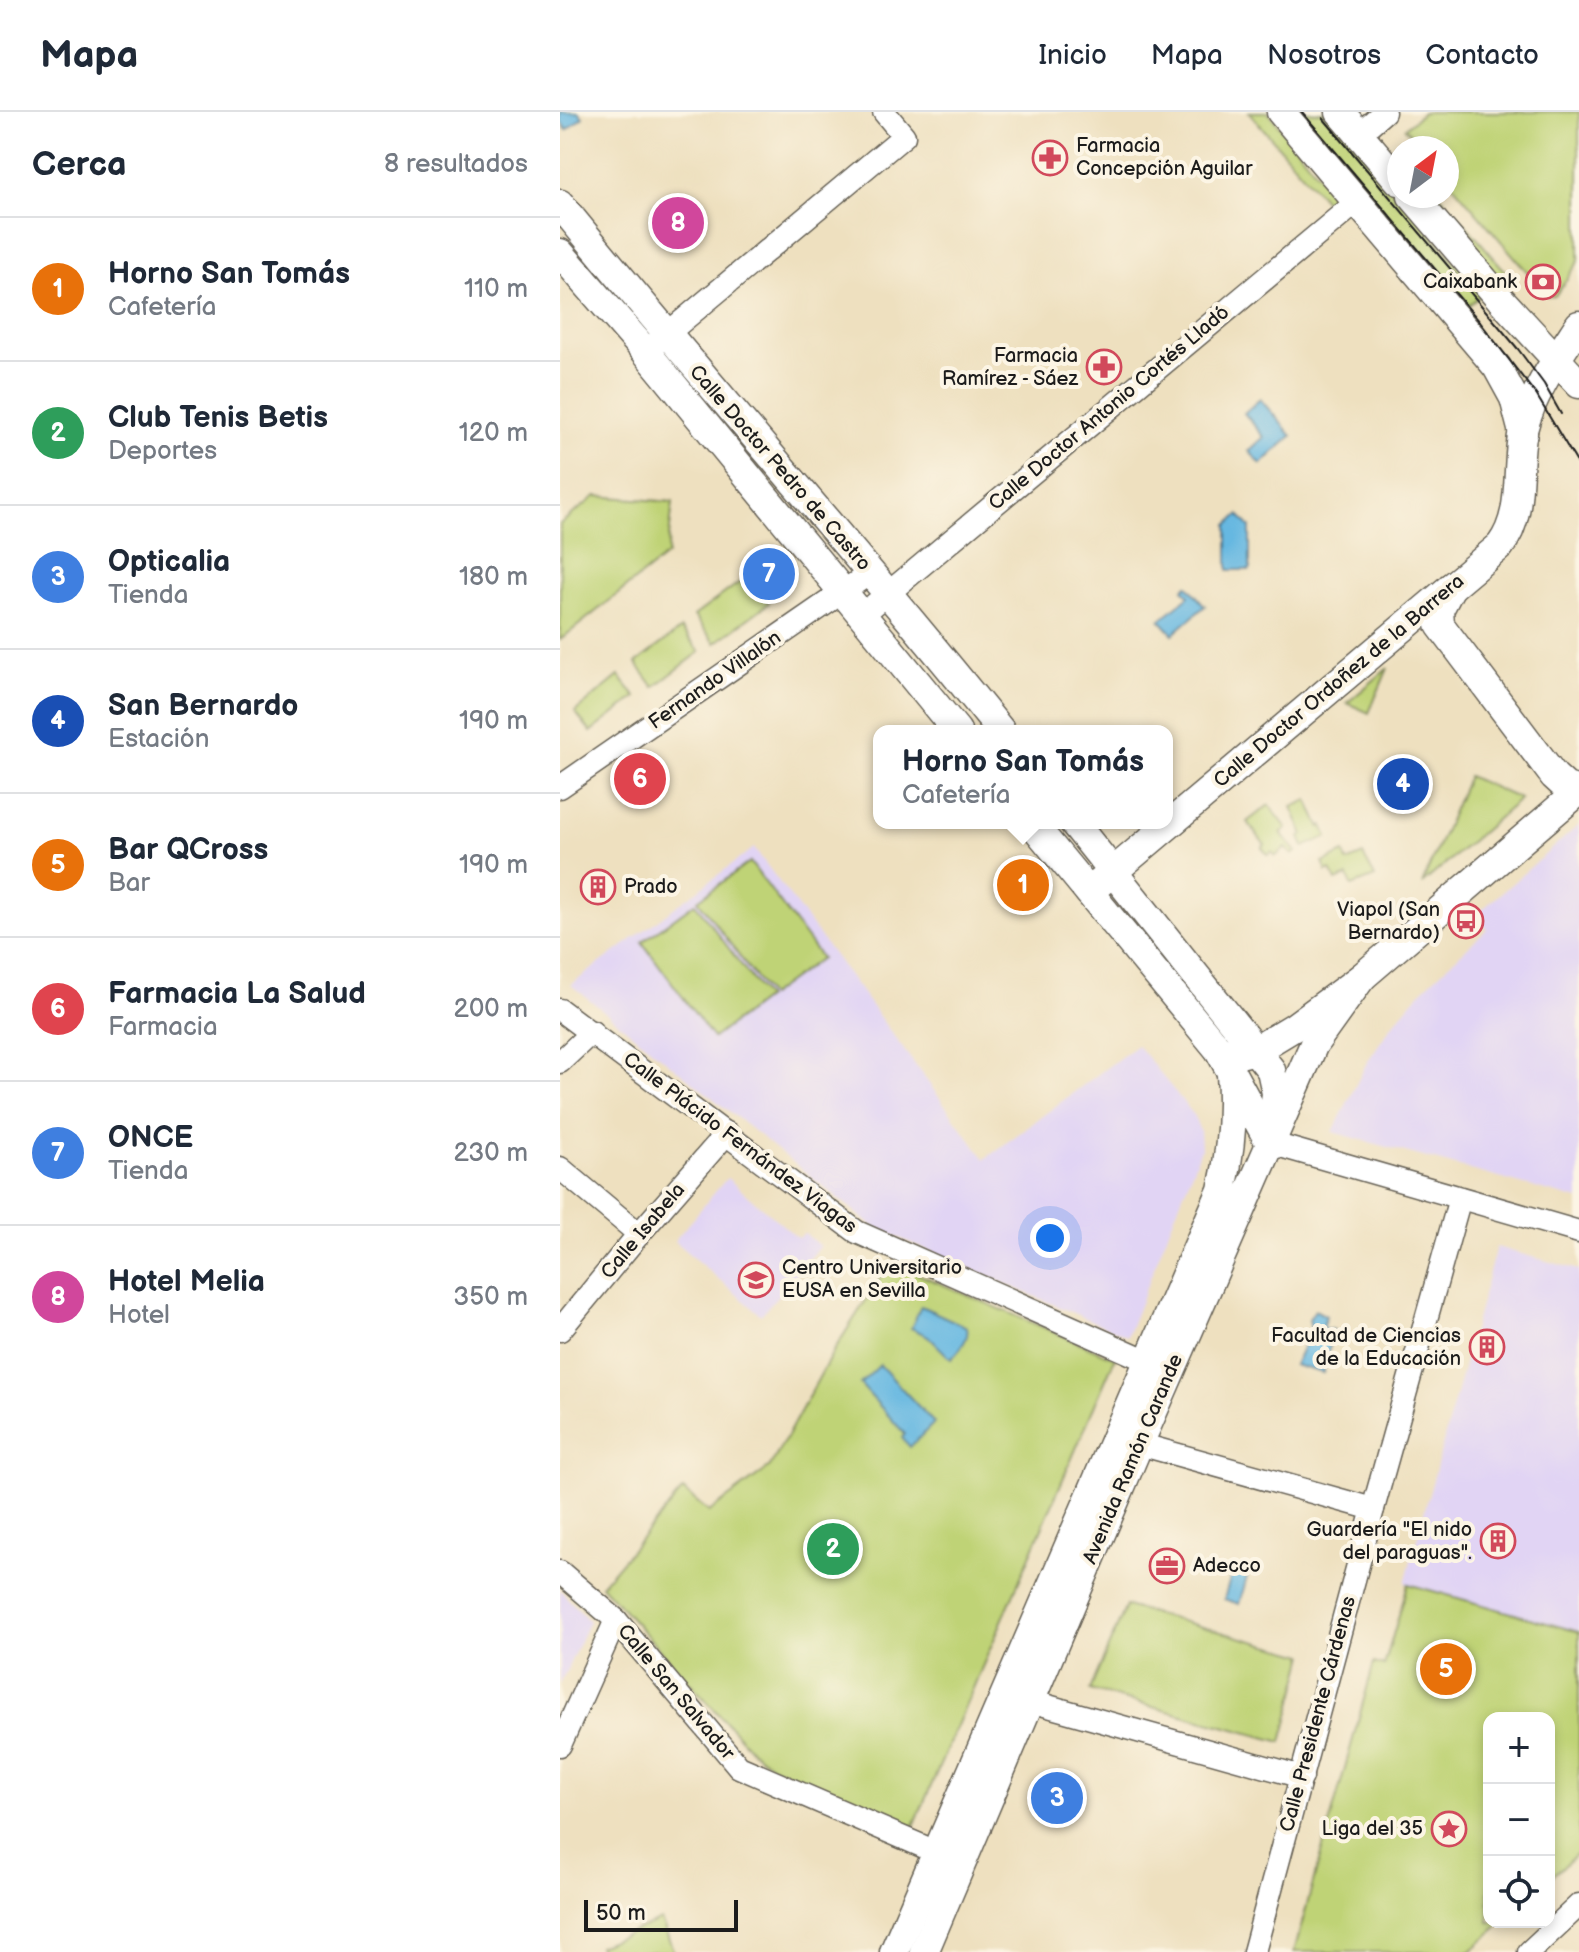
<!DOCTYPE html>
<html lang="es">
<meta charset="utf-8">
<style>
body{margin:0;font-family:"Balsamiq Sans",sans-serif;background:#f6f6f7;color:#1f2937}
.controls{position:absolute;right:24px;bottom:24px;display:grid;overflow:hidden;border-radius:16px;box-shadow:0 4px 12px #0003}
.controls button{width:72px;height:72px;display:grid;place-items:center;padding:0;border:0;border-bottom:2px solid #e0e1e3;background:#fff;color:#1f2937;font:40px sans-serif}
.compass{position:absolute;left:827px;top:24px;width:72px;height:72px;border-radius:50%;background:#fff;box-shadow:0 4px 12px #0003;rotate:32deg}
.scale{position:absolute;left:24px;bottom:20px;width:154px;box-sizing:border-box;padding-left:8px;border:4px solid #1c1c1c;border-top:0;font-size:22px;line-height:28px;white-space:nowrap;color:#1c1c1c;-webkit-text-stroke:6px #fcf5e5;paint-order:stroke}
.you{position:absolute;left:490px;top:1126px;width:28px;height:28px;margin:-20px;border:6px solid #fff;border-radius:50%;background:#1a73e8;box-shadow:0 0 0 12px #1a73e833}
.badge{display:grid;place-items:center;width:52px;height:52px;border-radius:50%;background:#111827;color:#fff;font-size:26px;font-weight:700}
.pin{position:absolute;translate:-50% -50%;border:4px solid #fff;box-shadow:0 2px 8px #0006}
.popup{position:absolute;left:313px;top:613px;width:300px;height:104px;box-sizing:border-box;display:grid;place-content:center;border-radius:16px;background:#fff;filter:drop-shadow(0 2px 6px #0005);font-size:26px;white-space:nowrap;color:#747a83}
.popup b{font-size:30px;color:#1f2937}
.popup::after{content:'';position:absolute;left:50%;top:100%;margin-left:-16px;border:16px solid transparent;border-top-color:#fff}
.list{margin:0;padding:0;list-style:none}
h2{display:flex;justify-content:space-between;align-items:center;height:104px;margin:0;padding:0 32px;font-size:34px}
h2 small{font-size:26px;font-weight:400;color:#747a83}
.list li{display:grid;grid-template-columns:52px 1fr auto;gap:24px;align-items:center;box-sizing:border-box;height:144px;padding:0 32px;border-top:2px solid #e0e1e3}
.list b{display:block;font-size:30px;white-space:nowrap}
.list p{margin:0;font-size:26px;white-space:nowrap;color:#747a83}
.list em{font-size:26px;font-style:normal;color:#747a83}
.icon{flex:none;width:44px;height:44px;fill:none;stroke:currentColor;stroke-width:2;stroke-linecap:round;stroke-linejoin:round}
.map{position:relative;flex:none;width:1019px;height:1840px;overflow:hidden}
header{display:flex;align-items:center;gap:48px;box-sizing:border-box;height:112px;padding:0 40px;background:#fff;border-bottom:2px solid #e0e1e3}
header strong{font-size:38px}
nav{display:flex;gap:44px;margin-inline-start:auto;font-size:28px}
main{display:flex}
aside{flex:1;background:#fff}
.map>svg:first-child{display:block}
</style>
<header>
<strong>Mapa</strong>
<nav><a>Inicio</a><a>Mapa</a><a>Nosotros</a><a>Contacto</a></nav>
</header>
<main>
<aside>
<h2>Cerca<small>8 resultados</small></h2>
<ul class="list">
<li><span class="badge" style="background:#e8710a">1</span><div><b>Horno San Tomás</b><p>Cafetería</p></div><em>110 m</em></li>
<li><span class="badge" style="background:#2e9e5b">2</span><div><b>Club Tenis Betis</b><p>Deportes</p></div><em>120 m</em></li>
<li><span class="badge" style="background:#3f7fe0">3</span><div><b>Opticalia</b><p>Tienda</p></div><em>180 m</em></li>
<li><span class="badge" style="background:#1a4fb4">4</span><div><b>San Bernardo</b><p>Estación</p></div><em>190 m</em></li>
<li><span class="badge" style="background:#e8710a">5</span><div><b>Bar QCross</b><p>Bar</p></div><em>190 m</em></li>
<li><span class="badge" style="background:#e0444e">6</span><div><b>Farmacia La Salud</b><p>Farmacia</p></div><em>200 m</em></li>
<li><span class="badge" style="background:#3f7fe0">7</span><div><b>ONCE</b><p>Tienda</p></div><em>230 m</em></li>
<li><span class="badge" style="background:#d1479c">8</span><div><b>Hotel Melia</b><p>Hotel</p></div><em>350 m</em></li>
</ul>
</aside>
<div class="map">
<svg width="1019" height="1840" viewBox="0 0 1019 1840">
<rect width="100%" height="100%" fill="#fcf5e5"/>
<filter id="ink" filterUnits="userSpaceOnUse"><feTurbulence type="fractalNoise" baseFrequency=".0125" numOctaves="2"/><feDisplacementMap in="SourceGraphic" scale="16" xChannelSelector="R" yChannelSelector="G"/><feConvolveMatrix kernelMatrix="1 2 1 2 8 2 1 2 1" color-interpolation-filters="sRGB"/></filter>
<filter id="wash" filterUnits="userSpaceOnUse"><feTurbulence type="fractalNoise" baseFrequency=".006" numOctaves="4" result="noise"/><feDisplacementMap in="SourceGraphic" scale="32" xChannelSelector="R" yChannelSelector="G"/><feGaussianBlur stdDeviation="1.8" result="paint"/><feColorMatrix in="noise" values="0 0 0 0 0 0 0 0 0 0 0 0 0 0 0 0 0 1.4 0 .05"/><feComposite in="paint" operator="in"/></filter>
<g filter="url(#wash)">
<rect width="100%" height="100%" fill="#eee0bf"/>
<!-- built -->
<g fill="#e1d4f4">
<path d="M1019 713V1088L773 1020 807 950 832 913 862 878 927 817 916 803Z"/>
<path d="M194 736 425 1047 577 933 633 1002 640 1019 641 1037 567 1224 314 1115 11 873Z"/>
<path d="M167 1066 238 1126 244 1121 260 1134 201 1203 114 1129Z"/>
<path d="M936 1135 1019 1158V1520L845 1471Z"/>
<path d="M0 1478 29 1509 0 1573Z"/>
</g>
<!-- green -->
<g fill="#bfd376" stroke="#6e7849" stroke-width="2">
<path d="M689 0H708L778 88 772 97Z"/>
<path d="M734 0H768L922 182 903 198Z"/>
<path d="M863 0H1019V149L995 184H988L887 66V36H862L845 16Z"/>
<path d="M867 84H881L947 161 938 168Z"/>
<path d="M36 384 113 390 107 443 0 528V412Z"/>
<path d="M188 464 209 491 155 531 134 504Z"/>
<path d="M121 517 140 540 94 575 76 551Z"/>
<path d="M828 556 809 601 787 591Z"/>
<path d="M59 564 76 585 31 620 15 600Z"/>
<path d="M908 664 960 687 862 772Z"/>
<path d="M748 688 760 715 763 714 768 725 744 735 740 725 744 723 732 695Z"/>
<path d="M709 693 727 716 721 721 736 740 732 743 726 736 716 744 712 740 708 743 702 736 705 733 687 710Z"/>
<path d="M784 741 787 750 803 743 815 765 792 774 788 764 776 769 771 758 767 760 763 751Z"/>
<path d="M190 750 261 846 209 884 138 788Z"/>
<path d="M135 791 206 886 153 926 82 830Z"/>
<path d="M330 1150 555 1246 353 1716 212 1654 192 1639 41 1473 123 1378 149 1400 210 1355 273 1240Z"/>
<path d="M848 1472 1019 1520V1740L989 1767V1606H929V1810H943L910 1840H734L814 1551 824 1554Z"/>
<path d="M566 1494 745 1543 722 1630 530 1578Z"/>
<path d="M101 1808 114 1840H41L38 1834Z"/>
</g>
<!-- water -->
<g fill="#66b8e1" stroke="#416a7e" stroke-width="2">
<path d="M0 0H19L23 5 7 18 0 9Z"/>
<path d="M700 287 732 324 701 352 689 339 704 325 684 301Z"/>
<path d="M679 403 690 415V458H668V413Z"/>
<path d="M627 473 645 494 613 522 600 508 629 484 623 477Z"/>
<path d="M361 1194 407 1215C410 1226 399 1239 391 1247L368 1224 351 1216Z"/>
<path d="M755 1198 766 1204 762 1216 774 1218 763 1261 734 1253 751 1217 749 1207Z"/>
<path d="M320 1253 374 1311 350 1335 342 1326 345 1322 300 1272Z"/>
<path d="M674 1454 689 1459 679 1492 664 1487Z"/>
</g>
</g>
<g filter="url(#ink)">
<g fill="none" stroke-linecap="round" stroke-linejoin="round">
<!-- minor casing -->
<g stroke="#666155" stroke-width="25">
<g id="minor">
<path d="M799 22 824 0"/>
<path d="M96 231 344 24 324 0"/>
<path d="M302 503 797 90"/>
<path d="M0 675 310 461"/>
<path d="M0 898 297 1120 588 1249"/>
<path d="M0 950 32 920"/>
<path d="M710 1031 1019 1120"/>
<path d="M0 1056 79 1122"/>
<path d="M0 1218 79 1122 167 1021"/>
<path d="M579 1332 813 1397"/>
<path d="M0 1460 56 1508 179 1655 376 1740"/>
<path d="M470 1589 742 1665"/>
<path d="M0 1633 56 1508"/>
<path d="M694 1840 813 1397 900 1086"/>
<path d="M969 1840 1019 1793"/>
</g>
</g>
<!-- major casing -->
<g stroke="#666155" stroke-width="31">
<g id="major">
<path d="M721 0 937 255 954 286 963 321"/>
<path d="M780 0 839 69"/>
<path d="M852 84 943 190 1019 272"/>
<path d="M0 92C144 270 298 440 441 619"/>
<path d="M0 141 86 240 397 619"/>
<path d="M891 475 879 498 880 513 994 664 1006 675 1019 679"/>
<path d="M472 711 659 938 710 1031"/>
<path d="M514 711 711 958 716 981 713 1008"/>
<path d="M529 780 940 434C965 402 955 356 963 318 972 281 998 245 1019 213"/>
<path d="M659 938 680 942 696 938 734 915 802 865 1019 679"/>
<path d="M334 1840 662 1078C671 1038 674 1002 671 962"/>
<path d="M364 1840 579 1332 754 932 802 865"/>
</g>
</g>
<!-- minor -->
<use href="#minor" stroke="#fff" stroke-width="22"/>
<!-- major -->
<use href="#major" stroke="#fff" stroke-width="28"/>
<!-- tram -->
<g stroke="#1c1c1c" stroke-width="2">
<path d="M742 0 920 210 977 284 1019 354"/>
<path d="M763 6 958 237 984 272 1001 302"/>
</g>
</g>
</g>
<!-- icons -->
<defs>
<g id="pharmacy-ring" transform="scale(1.8)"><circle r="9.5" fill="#fcf5e5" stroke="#d1495b" stroke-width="1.5"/><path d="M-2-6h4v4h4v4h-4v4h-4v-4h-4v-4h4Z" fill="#d1495b"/></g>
<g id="bank-ring" transform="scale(1.8)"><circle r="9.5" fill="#fcf5e5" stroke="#d1495b" stroke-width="1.5"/><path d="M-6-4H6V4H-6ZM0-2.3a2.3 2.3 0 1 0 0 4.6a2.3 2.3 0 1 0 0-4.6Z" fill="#d1495b"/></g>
<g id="building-ring" transform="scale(1.8)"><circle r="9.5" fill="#fcf5e5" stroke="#d1495b" stroke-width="1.5"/><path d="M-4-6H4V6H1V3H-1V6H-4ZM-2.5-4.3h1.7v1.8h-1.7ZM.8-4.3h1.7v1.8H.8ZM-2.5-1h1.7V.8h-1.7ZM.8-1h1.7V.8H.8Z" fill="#d1495b"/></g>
<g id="bus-ring" transform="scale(1.8)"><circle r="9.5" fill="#fcf5e5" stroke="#d1495b" stroke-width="1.5"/><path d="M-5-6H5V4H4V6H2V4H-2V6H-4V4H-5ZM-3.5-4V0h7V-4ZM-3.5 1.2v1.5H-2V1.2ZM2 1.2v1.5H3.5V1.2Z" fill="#d1495b"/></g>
<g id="university-ring" transform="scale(1.8)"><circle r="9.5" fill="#fcf5e5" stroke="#d1495b" stroke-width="1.5"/><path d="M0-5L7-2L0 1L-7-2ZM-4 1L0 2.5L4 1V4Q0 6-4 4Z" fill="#d1495b"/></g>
<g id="office-ring" transform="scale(1.8)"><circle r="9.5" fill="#fcf5e5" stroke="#d1495b" stroke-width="1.5"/><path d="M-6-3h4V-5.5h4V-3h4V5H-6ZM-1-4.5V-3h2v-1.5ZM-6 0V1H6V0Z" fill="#d1495b"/></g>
<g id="sight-ring" transform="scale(1.8)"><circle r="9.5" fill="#fcf5e5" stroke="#d1495b" stroke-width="1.5"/><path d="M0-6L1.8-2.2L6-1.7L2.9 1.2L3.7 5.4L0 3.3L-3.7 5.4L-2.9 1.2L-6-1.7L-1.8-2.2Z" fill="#d1495b"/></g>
</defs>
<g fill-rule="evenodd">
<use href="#pharmacy-ring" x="490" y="46"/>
<use href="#bank-ring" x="983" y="170"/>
<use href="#pharmacy-ring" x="544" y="255"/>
<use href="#building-ring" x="38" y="775"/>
<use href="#bus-ring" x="906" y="809"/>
<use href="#university-ring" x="196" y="1168"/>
<use href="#building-ring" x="927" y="1235"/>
<use href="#building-ring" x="938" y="1429"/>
<use href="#office-ring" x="607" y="1454"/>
<use href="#sight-ring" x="889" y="1717"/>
</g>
<g text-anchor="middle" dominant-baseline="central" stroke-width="8" stroke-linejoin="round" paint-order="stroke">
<!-- poi labels -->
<g font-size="20" fill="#1c1c1c" stroke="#fcf5e5" text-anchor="end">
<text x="516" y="34" text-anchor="start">Farmacia<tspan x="516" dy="23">Concepción Aguilar</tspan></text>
<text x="957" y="170">Caixabank</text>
<text x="518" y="244">Farmacia<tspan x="518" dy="23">Ramírez - Sáez</tspan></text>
<text x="64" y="775" text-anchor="start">Prado</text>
<text x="880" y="798">Viapol (San<tspan x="880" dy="23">Bernardo)</tspan></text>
<text x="222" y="1156" text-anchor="start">Centro Universitario<tspan x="222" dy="23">EUSA en Sevilla</tspan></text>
<text x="901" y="1224">Facultad de Ciencias<tspan x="901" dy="23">de la Educación</tspan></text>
<text x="912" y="1418">Guardería "El nido<tspan x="912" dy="23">del paraguas".</tspan></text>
<text x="633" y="1454" text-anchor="start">Adecco</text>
<text x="863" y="1717">Liga del 35</text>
</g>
<!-- street labels -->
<g font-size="20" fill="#1c1c1c" stroke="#fcf5e5">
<text transform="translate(549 296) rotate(-40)">Calle Doctor Antonio Cortés Lladó</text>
<text transform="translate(220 356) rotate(49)">Calle Doctor Pedro de Castro</text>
<text transform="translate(155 568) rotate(-35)">Fernando Villalón</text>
<text transform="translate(779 569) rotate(-40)">Calle Doctor Ordoñez de la Barrera</text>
<text transform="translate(180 1031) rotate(37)">Calle Plácido Fernández Viagas</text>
<text transform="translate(83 1119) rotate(-50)">Calle Isabela</text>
<text transform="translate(573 1347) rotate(-67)">Avenida Ramón Carande</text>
<text transform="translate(116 1580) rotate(50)">Calle San Salvador</text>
<text transform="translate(758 1602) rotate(-75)">Calle Presidente Cárdenas</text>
</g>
</g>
</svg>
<div class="controls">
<button>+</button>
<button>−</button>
<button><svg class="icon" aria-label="locate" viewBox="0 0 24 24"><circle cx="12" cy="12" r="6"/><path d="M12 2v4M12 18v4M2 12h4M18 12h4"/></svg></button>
</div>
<svg class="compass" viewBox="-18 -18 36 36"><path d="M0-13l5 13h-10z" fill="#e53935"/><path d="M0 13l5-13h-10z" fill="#747a83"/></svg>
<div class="scale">50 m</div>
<div class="you"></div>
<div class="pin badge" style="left:463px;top:773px;background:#e8710a">1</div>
<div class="popup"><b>Horno San Tomás</b>Cafetería</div>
<div class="pin badge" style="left:273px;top:1437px;background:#2e9e5b">2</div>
<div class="pin badge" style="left:497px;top:1686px;background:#3f7fe0">3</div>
<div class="pin badge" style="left:843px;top:672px;background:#1a4fb4">4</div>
<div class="pin badge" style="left:886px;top:1557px;background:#e8710a">5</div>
<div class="pin badge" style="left:80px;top:667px;background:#e0444e">6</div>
<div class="pin badge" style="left:209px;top:462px;background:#3f7fe0">7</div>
<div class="pin badge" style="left:118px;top:111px;background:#d1479c">8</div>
</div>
</main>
